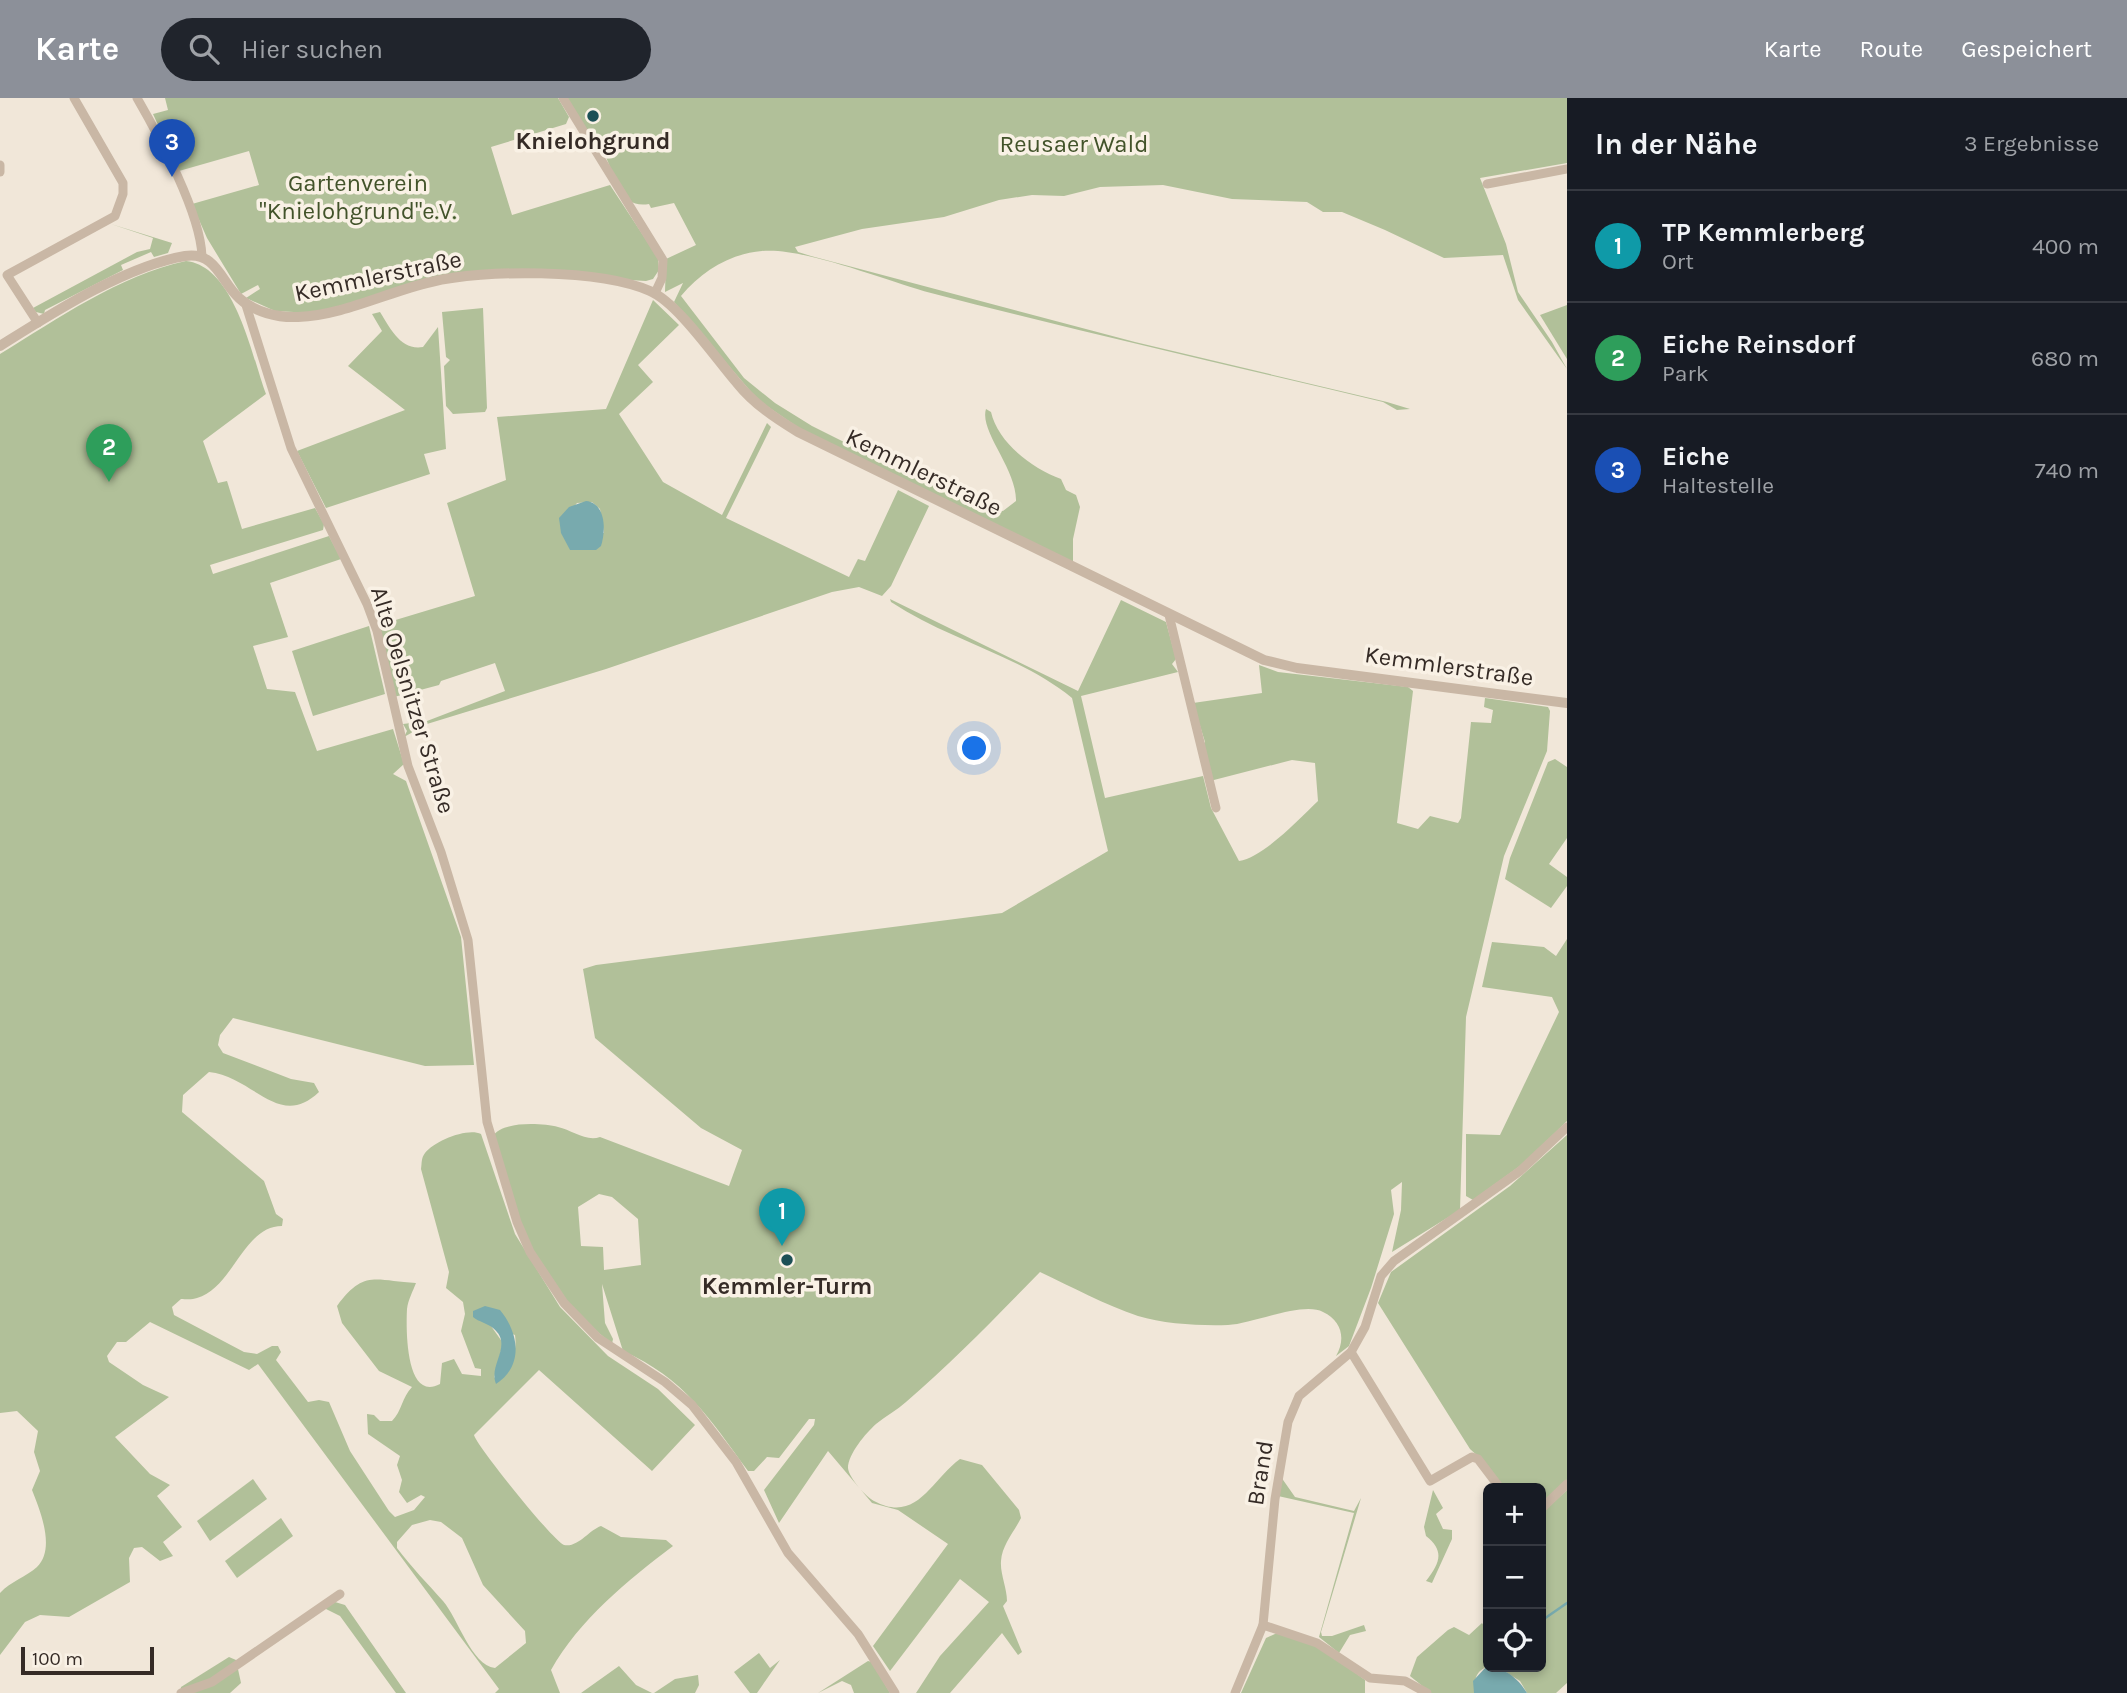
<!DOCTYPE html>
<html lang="de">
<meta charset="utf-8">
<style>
body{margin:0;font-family:Karla,sans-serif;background:#20242c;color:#f1f3f6}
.controls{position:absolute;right:21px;bottom:21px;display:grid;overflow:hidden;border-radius:10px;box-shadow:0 4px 10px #0003}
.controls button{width:63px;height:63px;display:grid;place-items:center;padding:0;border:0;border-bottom:2px solid #363941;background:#171b24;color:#f1f3f6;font:35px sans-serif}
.scale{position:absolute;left:21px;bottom:18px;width:133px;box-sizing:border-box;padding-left:7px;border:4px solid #352b26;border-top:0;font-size:19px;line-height:24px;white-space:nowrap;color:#352b26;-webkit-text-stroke:5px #f9f1e5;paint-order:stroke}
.you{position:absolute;left:975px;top:651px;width:24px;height:24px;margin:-18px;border:5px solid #fff;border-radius:50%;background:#1a73e8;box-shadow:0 0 0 10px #1a73e833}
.badge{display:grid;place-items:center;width:46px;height:46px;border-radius:50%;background:#8c9099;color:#fff;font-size:23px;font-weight:700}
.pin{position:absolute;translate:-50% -58px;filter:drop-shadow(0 2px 4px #0008)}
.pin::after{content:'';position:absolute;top:37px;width:24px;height:21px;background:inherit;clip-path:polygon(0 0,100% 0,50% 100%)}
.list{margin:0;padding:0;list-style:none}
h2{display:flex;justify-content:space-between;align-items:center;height:91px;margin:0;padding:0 28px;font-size:30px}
h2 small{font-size:23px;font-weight:400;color:#9ea1a6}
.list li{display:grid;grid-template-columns:46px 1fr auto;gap:21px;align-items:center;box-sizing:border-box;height:112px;padding:0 28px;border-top:2px solid #363941}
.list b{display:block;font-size:26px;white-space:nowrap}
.list p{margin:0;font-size:23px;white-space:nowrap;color:#9ea1a6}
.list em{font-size:23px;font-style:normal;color:#9ea1a6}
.icon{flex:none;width:38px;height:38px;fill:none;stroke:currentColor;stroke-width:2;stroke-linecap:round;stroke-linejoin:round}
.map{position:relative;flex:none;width:1567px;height:1595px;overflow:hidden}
header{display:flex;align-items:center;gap:42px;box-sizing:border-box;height:98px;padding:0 35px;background:#8c9099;color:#fff}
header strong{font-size:33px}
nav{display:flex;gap:38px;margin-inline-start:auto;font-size:24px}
.search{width:490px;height:63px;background:#20242c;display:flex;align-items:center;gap:18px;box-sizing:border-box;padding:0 24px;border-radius:38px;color:#9ea1a6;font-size:26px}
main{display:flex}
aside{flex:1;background:#171b24}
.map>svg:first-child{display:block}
</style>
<header>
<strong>Karte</strong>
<div class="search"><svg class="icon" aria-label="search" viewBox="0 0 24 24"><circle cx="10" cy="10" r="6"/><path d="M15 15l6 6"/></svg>Hier suchen</div>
<nav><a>Karte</a><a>Route</a><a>Gespeichert</a></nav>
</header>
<main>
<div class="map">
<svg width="1567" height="1595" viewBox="0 0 1567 1595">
<rect width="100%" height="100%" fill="#f1e7d9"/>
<!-- green -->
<g fill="#b1c099" fill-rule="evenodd">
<path d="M165 0H558L569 19 566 26 491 49 512 117 610 87 658 160 659 172 653 181 646 183 472 173 312 215 275 213 246 200 260 191 258 187 241 196 207 140 192 106 259 87 249 53 179 73 153 16 168 12Z"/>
<path d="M565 0H1567V65L1480 80 1506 146 1518 194 1552 244 1567 271 1518 202 1503 157 1444 160 1385 132 1342 114H1323L1307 104 1232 101 1163 87 1100 89 1064 98 1032 97 999 102 944 119 862 131 795 149 798 154 811 158 1135 244 1387 304 1410 311 1567 347 1410 311 1397 312 1383 304C1232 268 1081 234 931 195 886 183 804 149 762 153 729 156 702 173 681 198L744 280 775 305 812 328 900 372 986 410 1003 413 1016 403C1017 371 979 333 986 311L991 314C998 345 1033 371 1061 381L1066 392 1076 397 1080 409 1073 441V463H1066L799 330 758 302 674 204 683 185 665 194 666 161 696 147 674 105 651 110 649 106C622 111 616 83 608 64 604 54 598 44 593 34L586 36Z"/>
<path d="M111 126 172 145 168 155 154 159 151 154 121 167 123 172 45 212 44 216 36 214 33 210 137 154 150 151 153 140Z"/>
<path d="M186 163C235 168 252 259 266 296L203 343 218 385 227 383 242 431 315 410 324 426 323 432 210 467 213 476 329 438 341 461 270 485 288 539 253 548 267 591 295 594 317 653 393 631 404 666 393 676 406 683 461 839 474 967 425 968 233 920 220 937 218 947 223 955 291 981 314 985 319 994C279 1032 254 979 209 974L183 997 182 1014 264 1083 276 1116 283 1121 282 1128C243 1128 233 1190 197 1200 192 1202 185 1201 181 1201L172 1209 174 1217 244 1254 257 1256 272 1248H278L281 1254 276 1262 308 1304 319 1302 329 1304 350 1353 389 1413 395 1419 414 1412 425 1399 421 1397 407 1405 399 1394 402 1382 397 1367 400 1358 368 1336 367 1316 374 1317 380 1323H392C402 1313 402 1299 412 1289L379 1273 342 1225 337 1208C364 1171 375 1183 416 1185 413 1193 408 1202 407 1211 406 1229 405 1305 440 1286L442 1265 454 1261 462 1276 481 1278V1271L475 1270 461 1233 465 1216 463 1204 446 1190 449 1174 421 1071C422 1065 421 1060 425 1055 434 1043 468 1029 481 1036L515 1136 560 1209 608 1258 658 1291 695 1327 652 1373 539 1272 474 1337C476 1347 554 1444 564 1447 578 1450 589 1432 601 1428L621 1439 666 1442 673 1448C628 1482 579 1522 551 1572L560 1595H495L499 1591 258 1266 249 1272 150 1224 126 1244H117L107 1258 109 1264 143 1287 169 1299 115 1339 150 1376 170 1387 157 1398 182 1429 163 1444 173 1458 160 1463 142 1449 134 1450 129 1460 130 1484 69 1519 40 1517 25 1524 0 1557V1495C11 1483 26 1479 37 1469 56 1451 40 1412 32 1392L40 1373 34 1354 38 1333 17 1313 0 1315V256C59 220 118 178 186 163ZM491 1228 515 1237C518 1259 508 1266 494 1280L503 1245ZM430 1422 441 1424 462 1440 483 1487 525 1533 526 1545 495 1570C471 1567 458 1520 443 1503 428 1486 412 1470 397 1450V1444L412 1427Z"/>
<path d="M653 202 679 227 638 267 653 284 619 316 663 384 722 417 767 325 771 329 726 420 849 479 858 461 865 463 898 392 929 408 891 488 882 498 859 489 832 494 606 571 427 626 404 639 407 633 403 626 427 623 505 593 495 565 441 583 439 587 394 599 379 527 475 498 447 405 506 382 497 319 606 311ZM592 404 600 411 604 435H561V425L577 405Z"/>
<path d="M1567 207V261L1540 217Z"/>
<path d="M483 210 487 310 485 314 453 316 446 308 444 268 450 262 446 259 442 214Z"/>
<path d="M380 214C390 230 401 253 423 249L438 229 446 351 424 356 430 376 326 410 297 353 405 312 348 268 382 233 372 216Z"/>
<path d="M890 501 1078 593 1121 502 1166 524 1176 561 1172 566 1178 574 1081 598 1105 700 1203 678 1211 710 1239 763C1264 759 1299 721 1318 703L1315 665 1292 662 1210 683 1202 647 1205 644 1193 605 1262 595 1259 567 1278 574 1408 589 1413 593 1397 725 1418 731 1430 718 1458 725 1461 720 1471 624 1491 625 1493 612 1484 609 1485 600 1548 609 1550 613 1547 653 1504 758 1466 919 1460 1112 1392 1154 1401 1112 1402 1084 1391 1092 1394 1116 1371 1190 1349 1248 1336 1258C1346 1241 1342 1223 1323 1214 1303 1203 1252 1226 1228 1227 1201 1228 1164 1226 1138 1218 1105 1207 1072 1189 1040 1174 997 1218 953 1264 906 1304 897 1312 886 1318 876 1326 866 1335 848 1356 848 1370 849 1380 866 1399 874 1403 917 1426 931 1382 960 1361L982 1367 1019 1412 1021 1420C1014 1434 1002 1447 1001 1463 1000 1476 1007 1490 1007 1503L1003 1508 1022 1554 1018 1557 1002 1535 950 1595H916L940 1558 989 1504 960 1481 890 1573 873 1548 948 1446 898 1412 872 1405 828 1353 779 1425 764 1392 814 1327 815 1321H809L779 1360 767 1359 754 1373H748C710 1321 684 1280 623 1253L602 1186 605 1225 613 1241 612 1246 574 1214 533 1152 521 1127 493 1038C502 1023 542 1025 558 1029 572 1032 586 1044 600 1039L729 1088 742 1052 701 1030 595 940 583 871 596 867 1002 815 1108 753 1072 600C1019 557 948 542 891 504ZM599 1096 612 1099 638 1121 641 1167 604 1172 603 1149 581 1148 578 1109Z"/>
<path d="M369 528 385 596 313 618 292 553Z"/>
<path d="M1555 661 1567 669V740L1549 766 1567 779V788L1551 810 1505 781 1510 760 1548 664Z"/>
<path d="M1567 841V1023L1524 1065 1473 1102 1466 1098V1036L1500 1037 1559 914 1552 899 1482 889 1492 844 1544 849 1556 858Z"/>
<path d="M1567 1037V1382L1541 1406V1390H1502L1481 1361 1470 1351 1378 1205 1391 1174 1510 1088Z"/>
<path d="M1281 1379 1295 1399 1354 1413 1361 1400 1321 1534 1322 1538H1332L1364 1527 1366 1533 1350 1537 1339 1555 1319 1539 1354 1415 1278 1398Z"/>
<path d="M253 1381 267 1401 210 1443 197 1423Z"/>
<path d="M1433 1392 1443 1410 1436 1416 1443 1431 1452 1432V1441L1432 1485 1426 1483C1440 1465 1445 1453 1426 1438L1424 1429Z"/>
<path d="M1567 1392V1585L1556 1595H1527L1520 1583 1498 1569H1541V1416Z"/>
<path d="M281 1420 293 1438 237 1480 225 1463Z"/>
<path d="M335 1504 345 1507 406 1595H396L340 1518 324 1510Z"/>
<path d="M1482 1525 1488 1534V1568C1473 1575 1476 1582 1474 1595H1431L1410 1578 1417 1559 1448 1532 1454 1529 1469 1537Z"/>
<path d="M1277 1535 1321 1549 1365 1582V1595H1241L1266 1540Z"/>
<path d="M759 1555 770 1570 780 1562 757 1595H750L734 1574Z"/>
<path d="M229 1559 236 1562 241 1585 230 1595H180L181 1589Z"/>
<path d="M868 1563 872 1564 890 1595H854L851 1587 842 1583 818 1595Z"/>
<path d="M619 1568 636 1587 652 1595H581Z"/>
<path d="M698 1577 699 1587 695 1595H654L675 1581Z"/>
</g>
<!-- water -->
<g fill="#78aaae">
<path d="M586 403C606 405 606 433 601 448L596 452H570L561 435 559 420 569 409Z"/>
<path d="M485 1208 500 1212C519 1235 524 1268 496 1286 488 1266 514 1247 493 1230 487 1225 479 1224 473 1219V1213Z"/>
<path d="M1486 1569C1503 1568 1518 1580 1527 1595H1474L1473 1583Z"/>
</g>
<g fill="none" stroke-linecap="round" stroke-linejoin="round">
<!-- stream -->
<g stroke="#78aaae" stroke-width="2.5">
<path d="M1541 1523 1567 1505"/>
<path d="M1503 1573 1507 1569"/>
</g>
<!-- minor -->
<g stroke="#c9b7a5" stroke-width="9">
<path d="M137 0C159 38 201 116 202 159"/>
<path d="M563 0 663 162 662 180 655 195"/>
<path d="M0 67V74"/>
<path d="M1487 86 1567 71"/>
<path d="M245 204 291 350 367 506 377 533 408 668 441 754 468 842 487 1024 517 1124 530 1154 564 1205 598 1240 665 1284 692 1307 736 1364 788 1455 858 1536 895 1595"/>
<path d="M38 225 7 177 115 118 123 96V85L74 0"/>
<path d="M1169 517 1216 710"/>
<path d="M1351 1254 1430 1383 1472 1359 1478 1361 1500 1390"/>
<path d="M1541 1411 1567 1386"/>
<path d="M1263 1527 1317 1545 1370 1580 1405 1583 1427 1595"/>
<path d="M181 1595 212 1584 340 1496"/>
<path d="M1235 1595 1263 1527 1275 1401 1288 1324 1299 1298 1351 1254 1365 1229 1381 1178 1394 1163 1520 1073 1567 1029"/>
</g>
<!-- tertiary -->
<path stroke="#c9b7a5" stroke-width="10" d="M0 248C51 216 125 168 185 158 216 153 221 184 239 200 254 214 278 220 298 219 344 217 387 194 431 184 484 171 600 171 650 193 678 205 716 261 737 285 754 306 775 320 798 334L1264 562 1297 570 1567 605"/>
</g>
<!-- markers -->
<g fill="#1c5056" stroke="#f9f1e5" stroke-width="2.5">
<circle cx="593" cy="18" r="7"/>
<circle cx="787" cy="1162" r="7"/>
</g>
<g text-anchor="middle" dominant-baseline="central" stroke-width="7" stroke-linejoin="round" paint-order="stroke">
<!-- poi labels -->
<g font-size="24" font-weight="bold" fill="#352b26" stroke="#f9f1e5">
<text x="593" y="43">Knielohgrund</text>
<text x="787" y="1188">Kemmler-Turm</text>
</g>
<!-- park labels -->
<g font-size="24" fill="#42532a" stroke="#f9f1e5">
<text x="1074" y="46">Reusaer Wald</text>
<text x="358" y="85">Gartenverein<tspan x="358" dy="28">"Knielohgrund"e.V.</tspan></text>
</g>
<!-- street labels -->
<g font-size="24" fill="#352b26" stroke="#f9f1e5">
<text transform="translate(378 178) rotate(-12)">Kemmlerstraße</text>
<text transform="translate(924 374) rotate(26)">Kemmlerstraße</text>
<text transform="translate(1449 568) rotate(8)">Kemmlerstraße</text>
<text transform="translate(413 602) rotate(73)">Alte Oelsnitzer Straße</text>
<text transform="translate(1260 1375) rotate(-81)">Brand</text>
</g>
</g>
</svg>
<div class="controls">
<button>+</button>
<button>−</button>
<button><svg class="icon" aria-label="locate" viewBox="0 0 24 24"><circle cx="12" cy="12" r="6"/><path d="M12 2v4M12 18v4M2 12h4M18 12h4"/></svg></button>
</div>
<div class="scale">100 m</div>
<div class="you"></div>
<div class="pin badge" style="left:782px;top:1148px;background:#0f9aa8">1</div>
<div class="pin badge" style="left:109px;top:384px;background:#2e9e5b">2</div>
<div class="pin badge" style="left:172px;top:79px;background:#1a4fb4">3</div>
</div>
<aside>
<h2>In der Nähe<small>3 Ergebnisse</small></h2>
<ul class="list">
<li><span class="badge" style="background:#0f9aa8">1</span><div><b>TP Kemmlerberg</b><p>Ort</p></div><em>400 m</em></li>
<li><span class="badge" style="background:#2e9e5b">2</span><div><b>Eiche Reinsdorf</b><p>Park</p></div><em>680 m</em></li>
<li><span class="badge" style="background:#1a4fb4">3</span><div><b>Eiche</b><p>Haltestelle</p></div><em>740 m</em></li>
</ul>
</aside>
</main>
